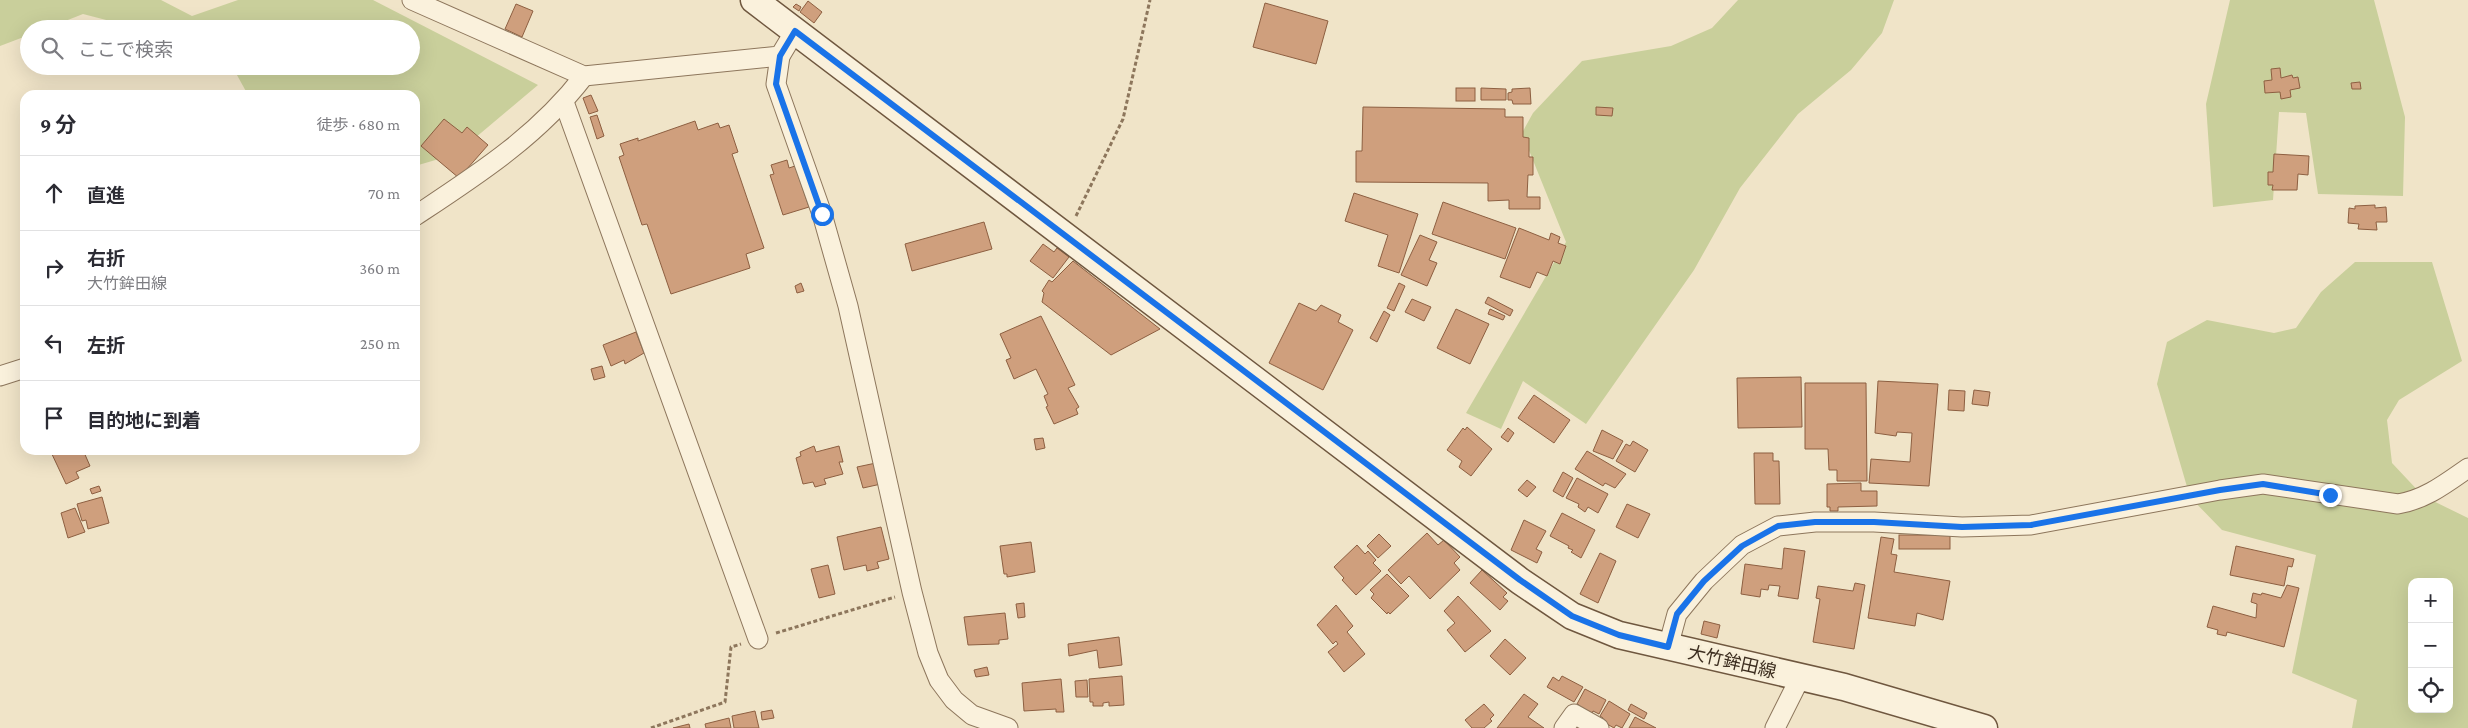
<!DOCTYPE html>
<html lang="ja">
<meta charset="utf-8">
<style>
body{margin:0;font-family:"Crimson Pro","Noto Sans JP",serif;background:#f7f7f7;color:#2b2b33}
.controls{position:absolute;right:15px;bottom:15px;display:grid;overflow:hidden;border-radius:10px;box-shadow:0 5px 20px #0002}
.controls button{width:45px;height:45px;display:grid;place-items:center;padding:0;border:0;border-bottom:1px solid #e1e1e2;background:#fff;color:#2b2b33;font:25px sans-serif}
.stop{position:absolute;width:15px;height:15px;margin:-11px;border:4px solid #1a73e8;border-radius:50%;background:#fff}
.stop.end{background:#1a73e8;border-color:#fff;box-shadow:0 1px 5px #0008}
.list{margin:0;padding:0;list-style:none}
h2{display:flex;justify-content:space-between;align-items:center;height:65px;margin:0;padding:0 20px;font-size:21px}
h2 small{font-size:16px;font-weight:400;color:#7c7c81}
.list li{display:grid;grid-template-columns:32px 1fr auto;gap:15px;align-items:center;box-sizing:border-box;height:75px;padding:0 20px;border-top:1px solid #e1e1e2}
.list b{display:block;font-size:19px;white-space:nowrap}
.list p{margin:0;font-size:16px;white-space:nowrap;color:#7c7c81}
.list em{font-size:16px;font-style:normal;color:#7c7c81}
.icon{flex:none;width:28px;height:28px;fill:none;stroke:currentColor;stroke-width:2;stroke-linecap:round;stroke-linejoin:round}
.map{position:relative;flex:none;width:2468px;height:728px;overflow:hidden}
.search{position:absolute;background:#fff;box-shadow:0 5px 20px #0002;left:20px;top:20px;width:400px;height:55px;display:flex;align-items:center;gap:12px;box-sizing:border-box;padding:0 18px;border-radius:28px;color:#7c7c81;font-size:19px}
.panel{position:absolute;background:#fff;box-shadow:0 5px 20px #0002;left:20px;top:90px;width:400px;height:365px;border-radius:15px}
.map>svg:first-child{display:block}
</style>
<div class="map">
<svg width="2468" height="728" viewBox="0 0 2468 728">
<rect width="100%" height="100%" fill="#f0e4c8"/>
<!-- green -->
<g fill="#c9cf9b" fill-rule="evenodd">
<path d="M0 0H161L192 16 238 0H373L538 85 456 154 415 166V95H248L232 66H411V29H141L83 14 45 29H29V35L0 46Z"/>
<path d="M1738 0H1894L1882 33 1851 70 1798 114 1740 188 1694 270 1586 424 1523 381 1501 429 1466 413 1566 242 1522 133 1533 113 1582 61 1671 46 1712 28Z"/>
<path d="M2230 0H2374L2405 117 2403 196 2318 194 2306 113 2279 112 2273 200 2213 207 2206 104Z"/>
<path d="M2355 262H2432L2462 361 2399 400 2387 420 2392 463 2423 496 2468 518V728H2352L2357 700 2292 673 2316 555 2222 530 2190 497 2157 384 2167 342 2207 320 2274 333 2296 328 2321 292ZM2412 582H2449V709H2412Z"/>
</g>
<!-- building -->
<g fill="#cf9f7d" stroke="#8d5f41">
<path d="M808 1 822 12 814 23 800 12Z"/>
<path d="M1265 3 1328 21 1316 64 1253 47Z"/>
<path d="M516 4 533 11 522 37 505 29Z"/>
<path d="M796 4 801 7 799 11 793 7Z"/>
<path d="M2280 68 2281 78 2292 75 2293 78 2298 77 2300 88 2290 90 2291 97 2281 99 2280 92 2265 93 2264 81 2272 80 2271 69Z"/>
<path d="M2360 82 2361 89H2352L2351 83Z"/>
<rect x="1456" y="88" width="19" height="13"/>
<path d="M1481 88 1506 89V100H1481Z"/>
<path d="M1530 88 1531 104H1513L1512 100H1508V93L1512 92V89Z"/>
<path d="M591 95 598 111 589 114 583 98Z"/>
<path d="M1363 107 1505 109V117H1523V137L1529 138V157H1533V175H1528L1527 197H1540V209H1509V200L1488 201V183L1356 182V151H1362Z"/>
<path d="M1596 107 1613 108 1612 116 1596 115Z"/>
<path d="M597 115 604 136 597 139 590 117Z"/>
<path d="M444 119 462 133 467 127 488 145 459 178 421 146Z"/>
<path d="M695 121 698 130 718 123 720 128 729 125 738 152 732 154 764 248 746 254 750 268 671 294 647 224 642 225 619 157 624 155 620 144 638 138V141Z"/>
<path d="M2274 154 2309 156 2308 175 2298 174 2297 190H2272L2273 185H2268V172H2273Z"/>
<path d="M787 160 789 168 795 166 809 207 783 215 770 175 774 174 771 165Z"/>
<path d="M1354 193 1418 214 1399 273 1378 266 1388 235 1345 221Z"/>
<path d="M1443 202 1516 228 1505 259 1432 234Z"/>
<path d="M2375 205V208L2386 207 2387 222H2376L2377 230 2358 229 2359 224 2348 223 2349 208 2355 209V206Z"/>
<path d="M984 222 992 249 912 271 905 244Z"/>
<path d="M1519 228 1549 240 1551 233 1560 237 1558 243 1566 246 1560 264 1553 261 1547 276 1537 272 1530 288 1500 277Z"/>
<path d="M1420 235 1437 242 1429 260 1437 263 1427 286 1401 275Z"/>
<path d="M1043 244 1054 252 1057 248 1069 257 1053 278 1030 261Z"/>
<path d="M1073 261 1160 329 1111 355 1042 302 1044 293 1042 291 1049 280 1052 282Z"/>
<path d="M801 283 804 291 797 293 795 286Z"/>
<path d="M1399 283 1405 286 1394 311 1387 308Z"/>
<path d="M1488 297 1513 310 1510 316 1485 303Z"/>
<path d="M1412 299 1431 307 1424 321 1405 312Z"/>
<path d="M1299 303 1316 311 1321 305 1341 315 1338 322 1353 330 1323 390 1269 363Z"/>
<path d="M1456 309 1489 324 1470 364 1437 348Z"/>
<path d="M1490 309 1505 316 1503 320 1488 314Z"/>
<path d="M1384 311 1390 315 1377 342 1370 338Z"/>
<path d="M1041 316 1075 385 1068 388 1079 407 1076 409 1078 414 1054 424 1046 407 1048 406 1044 396 1048 394 1036 369 1014 379 1006 360 1011 358 1000 334Z"/>
<path d="M636 332 644 353 625 364 624 360 611 366 603 345Z"/>
<path d="M602 366 605 377 594 380 591 369Z"/>
<path d="M1801 377 1802 427 1738 428 1737 378Z"/>
<path d="M1878 381 1938 384 1929 486 1869 483 1871 459 1910 462 1912 433 1897 432 1896 436 1875 433Z"/>
<path d="M1805 383H1866L1867 481H1837V470H1829L1828 449H1805Z"/>
<path d="M1949 390 1965 391 1964 411 1948 410Z"/>
<path d="M1974 390 1990 392 1988 406 1972 404Z"/>
<path d="M1534 395 1570 420 1554 443 1518 418Z"/>
<path d="M1467 427 1492 449 1471 476 1459 467 1462 461 1447 450 1463 428 1465 430Z"/>
<path d="M1508 428 1514 433 1508 442 1501 437Z"/>
<path d="M1602 430 1623 441 1613 459 1593 451Z"/>
<path d="M1043 438 1045 448 1036 450 1034 439Z"/>
<path d="M1633 441 1648 450 1635 472 1616 461 1626 444 1630 446Z"/>
<path d="M814 446 816 452 839 446 843 462H839L843 474 824 479 826 484 815 487 813 482 803 484 796 458 801 456 800 452Z"/>
<path d="M50 450H83L90 466 76 472 79 478 66 484Z"/>
<path d="M1587 451 1626 474 1615 488 1605 483 1603 486 1575 469Z"/>
<path d="M1754 453H1773V461H1779L1780 504H1755Z"/>
<path d="M876 463 881 484 863 488 857 467Z"/>
<path d="M1563 472 1573 478 1563 497 1553 491Z"/>
<path d="M1577 478 1608 494 1598 513 1588 507 1585 512 1578 507 1579 504 1566 498Z"/>
<path d="M1527 480 1536 487 1527 497 1518 490Z"/>
<path d="M1861 483V491H1877V506L1838 507V511H1830V507H1827V484Z"/>
<path d="M99 486 101 491 92 494 90 489Z"/>
<path d="M102 497 109 523 88 529 86 520 82 521 77 504Z"/>
<path d="M1627 504 1650 514 1638 538 1616 527Z"/>
<path d="M75 508 85 532 68 538 61 513Z"/>
<path d="M1562 513 1595 530 1581 558 1571 552 1573 550 1568 548 1569 546 1550 536Z"/>
<path d="M1524 520 1546 531 1536 549 1542 552 1537 563 1511 550Z"/>
<path d="M881 527 889 559 877 562 879 568 867 571 866 565 844 570 837 537Z"/>
<path d="M1427 533 1438 545 1444 540 1460 557 1454 563 1460 570 1430 599 1409 576 1401 584 1388 570Z"/>
<path d="M1379 534 1391 546 1378 558 1367 546Z"/>
<rect x="1899" y="535" width="51" height="14"/>
<path d="M1881 537 1894 539 1891 554 1897 555 1894 572 1950 581 1943 620 1917 613 1915 626 1868 618Z"/>
<path d="M1031 542 1035 572 1007 577V574H1004L1000 546Z"/>
<path d="M1357 545 1365 554 1368 551 1376 560 1373 563 1381 571 1356 595 1342 580 1344 578 1334 567Z"/>
<path d="M2236 546 2294 559 2292 567 2288 566 2284 586 2230 575Z"/>
<path d="M1784 548 1805 551 1798 599 1778 596 1780 586 1769 585 1768 590 1761 589 1760 597 1741 594 1745 564 1782 569Z"/>
<path d="M1600 553 1616 561 1598 603 1580 594Z"/>
<path d="M828 565 835 594 819 598 811 569Z"/>
<path d="M1482 570 1507 593 1503 597 1508 601 1500 610 1470 583Z"/>
<path d="M1387 574 1409 596 1390 614 1388 612 1387 614 1371 598 1374 594 1370 590Z"/>
<path d="M1855 583 1865 585 1854 649 1813 642 1820 599 1816 598 1818 586 1853 591Z"/>
<path d="M2287 585 2299 588 2284 647 2227 632 2226 636 2217 634 2218 630 2207 627 2213 606 2256 618 2257 604 2251 602 2253 593 2261 595 2262 593 2281 598Z"/>
<path d="M1458 596 1491 631 1465 652 1447 630 1455 623 1444 611Z"/>
<path d="M1024 603 1025 617 1018 618 1016 604Z"/>
<path d="M1336 605 1353 626 1347 632 1365 654 1344 672 1328 652 1338 644 1336 641 1333 644 1317 625Z"/>
<path d="M1005 613 1008 639 999 640V644L968 645 964 617Z"/>
<path d="M1704 621 1720 625 1717 638 1701 634Z"/>
<path d="M1119 637 1122 665 1099 668 1097 650 1069 656 1068 644Z"/>
<path d="M1505 639 1526 658 1510 675 1490 656Z"/>
<path d="M987 667 989 675 976 677 974 670Z"/>
<path d="M1122 676 1124 705 1109 706V702L1103 703V706H1093V702H1090L1089 679Z"/>
<path d="M1562 676 1583 687 1574 702 1547 687 1553 677 1559 681Z"/>
<path d="M1061 679 1064 712H1056V709L1024 711 1022 683Z"/>
<path d="M1087 680 1088 697H1076L1075 681Z"/>
<path d="M1585 689 1606 700 1599 714 1593 711 1591 716 1577 709 1579 705 1577 704Z"/>
<path d="M1524 694 1538 704 1528 717 1544 728H1497Z"/>
<path d="M1609 701 1630 714 1622 728 1616 725 1614 728 1602 721 1603 718 1600 716Z"/>
<path d="M1484 704 1494 715 1490 719 1492 721 1484 728H1472L1465 720Z"/>
<path d="M1631 704 1647 713 1644 719 1628 710Z"/>
<path d="M772 710 774 718 762 720 761 712Z"/>
<path d="M755 711 759 728H734L732 716Z"/>
<path d="M1635 717 1656 728H1629Z"/>
<path d="M729 718 731 728H706L705 724Z"/>
<path d="M689 724 690 728H673Z"/>
</g>
<g fill="none" stroke-linecap="round" stroke-linejoin="round">
<!-- minor casing -->
<g stroke="#8d765c" stroke-width="21">
<g id="minor">
<path d="M412 0 584 76 780 56 795 31"/>
<path d="M780 56 776 84 822 214 848 306 912 592 928 653 939 680 954 700 972 715 1008 728"/>
<path d="M564 102 758 639"/>
<path d="M415 216C477 175 538 136 584 76"/>
<path d="M0 376 25 368"/>
<path d="M1668 647 1677 614 1704 581 1742 545 1778 526 1815 522H1874L1962 527 2031 525 2220 490 2263 484 2398 504C2426 499 2445 484 2468 468"/>
<path d="M1564 728 1574 714 1599 728"/>
<path d="M1775 728 1800 678"/>
</g>
</g>
<!-- secondary casing -->
<g stroke="#6f573f" stroke-width="29">
<path id="secondary" d="M754 0 1520 581 1572 616 1619 635 1844 687 1984 728"/>
</g>
<!-- path -->
<g stroke="#8d765c" stroke-width="3" stroke-dasharray="4 2.5" stroke-linecap="butt">
<path d="M1076 216 1123 119 1150 0"/>
<path d="M776 633 895 597"/>
<path d="M651 728 725 702 731 647 741 644"/>
</g>
<!-- minor -->
<use href="#minor" stroke="#faf1dc" stroke-width="19"/>
<!-- secondary -->
<use href="#secondary" stroke="#faf1dc" stroke-width="26"/>
</g>
<g fill="none" stroke-linecap="round" stroke-linejoin="round">
<!-- route -->
<path stroke="#1a73e8" stroke-width="6" d="M822 214 776 84 780 56 795 31 1520 580 1572 616 1619 635 1668 647 1677 614 1704 581 1742 546 1778 526 1815 522H1874L1962 527 2031 525 2220 490 2263 484 2330 495"/>
</g>
<g text-anchor="middle" dominant-baseline="central" stroke-width="5" stroke-linejoin="round" paint-order="stroke">
<!-- street labels -->
<g font-size="18" fill="#3d2e20" stroke="#f7eed8">
<text transform="translate(1732 662) rotate(13)">大竹鉾田線</text>
</g>
</g>
</svg>
<div class="controls">
<button>+</button>
<button>−</button>
<button><svg class="icon" aria-label="locate" viewBox="0 0 24 24"><circle cx="12" cy="12" r="6"/><path d="M12 2v4M12 18v4M2 12h4M18 12h4"/></svg></button>
</div>
<div class="stop" style="left:822px;top:214px"></div>
<div class="stop end" style="left:2330px;top:495px"></div>
<div class="search"><svg class="icon" aria-label="search" viewBox="0 0 24 24"><circle cx="10" cy="10" r="6"/><path d="M15 15l6 6"/></svg>ここで検索</div>
<section class="panel">
<h2>9 分<small>徒歩 · 680 m</small></h2>
<ul class="list">
<li><svg class="icon" aria-label="ahead" viewBox="0 0 24 24"><path d="M12 20V5M6 11l6-6 6 6"/></svg><div><b>直進</b></div><em>70 m</em></li>
<li><svg class="icon" aria-label="right" viewBox="0 0 24 24"><path d="M7 20v-9h11M14 6l5 5-5 5"/></svg><div><b>右折</b><p>大竹鉾田線</p></div><em>360 m</em></li>
<li><svg class="icon" aria-label="left" viewBox="0 0 24 24"><path d="M17 20v-9H6M10 6l-5 5 5 5"/></svg><div><b>左折</b></div><em>250 m</em></li>
<li><svg class="icon" aria-label="arrive" viewBox="0 0 24 24"><path d="M6 21V4h12l-3 4 3 4H6"/></svg><div><b>目的地に到着</b></div></li>
</ul>
</section>
</div>
